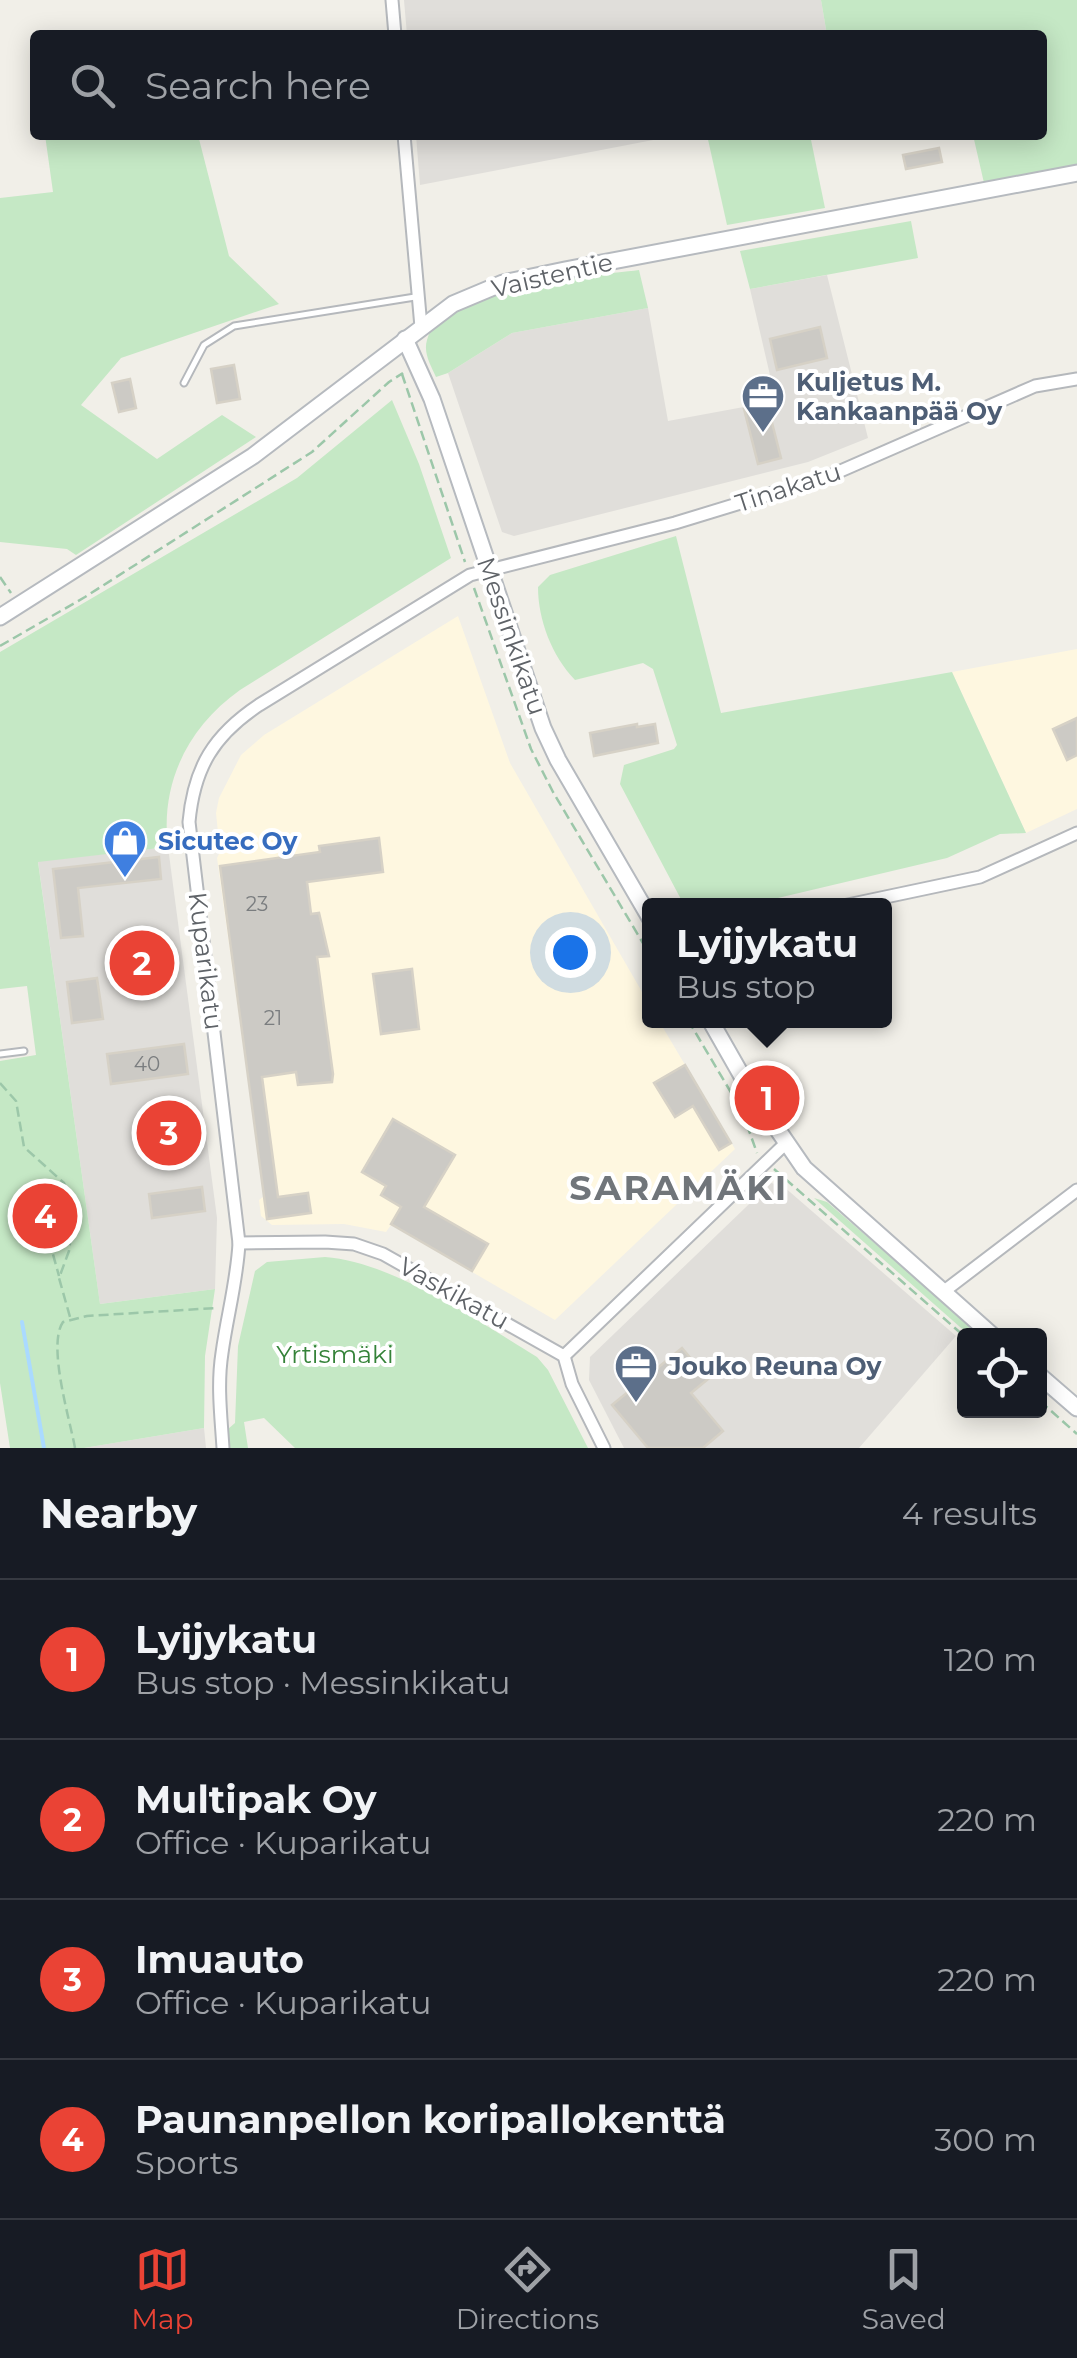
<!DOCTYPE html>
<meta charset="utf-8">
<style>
body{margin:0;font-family:Montserrat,sans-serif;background:#20242c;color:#f1f3f6}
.controls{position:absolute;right:30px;bottom:30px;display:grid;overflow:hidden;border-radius:10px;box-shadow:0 5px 25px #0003}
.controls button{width:90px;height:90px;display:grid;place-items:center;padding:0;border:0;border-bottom:2px solid #363941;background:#171b24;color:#f1f3f6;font:50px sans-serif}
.you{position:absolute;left:570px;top:952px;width:35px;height:35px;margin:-25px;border:8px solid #fff;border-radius:50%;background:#1a73e8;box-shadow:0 0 0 15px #1a73e833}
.badge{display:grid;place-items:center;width:65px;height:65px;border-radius:50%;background:#ea4335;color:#fff;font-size:32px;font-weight:700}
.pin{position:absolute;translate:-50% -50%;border:5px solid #fff;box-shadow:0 2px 10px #0006}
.popup{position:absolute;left:642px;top:898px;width:250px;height:130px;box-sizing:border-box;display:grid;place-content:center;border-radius:10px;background:#171b24;filter:drop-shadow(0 2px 8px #0005);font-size:32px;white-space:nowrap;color:#9ea1a6}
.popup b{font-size:38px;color:#f1f3f6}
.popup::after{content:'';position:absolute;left:50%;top:100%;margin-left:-20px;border:20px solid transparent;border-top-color:#171b24}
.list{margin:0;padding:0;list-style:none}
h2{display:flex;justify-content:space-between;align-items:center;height:130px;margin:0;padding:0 40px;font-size:42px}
h2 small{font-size:32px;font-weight:400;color:#9ea1a6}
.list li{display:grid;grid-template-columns:65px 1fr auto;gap:30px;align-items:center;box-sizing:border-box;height:160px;padding:0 40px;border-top:2px solid #363941}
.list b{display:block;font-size:38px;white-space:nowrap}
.list p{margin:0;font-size:32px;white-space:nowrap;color:#9ea1a6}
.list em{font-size:32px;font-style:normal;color:#9ea1a6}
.icon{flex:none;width:55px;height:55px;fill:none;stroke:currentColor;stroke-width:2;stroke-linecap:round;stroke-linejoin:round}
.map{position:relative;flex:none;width:1077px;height:1448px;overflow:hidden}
.search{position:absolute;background:#171b24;box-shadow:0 5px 25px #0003;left:30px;right:30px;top:30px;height:110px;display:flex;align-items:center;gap:25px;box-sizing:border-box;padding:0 35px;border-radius:10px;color:#9ea1a6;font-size:38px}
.sheet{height:770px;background:#171b24}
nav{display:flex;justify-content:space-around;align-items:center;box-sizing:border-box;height:140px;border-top:2px solid #363941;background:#171b24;font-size:28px;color:#9ea1a6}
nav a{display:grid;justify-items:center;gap:5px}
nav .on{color:#ea4335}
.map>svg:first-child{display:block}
</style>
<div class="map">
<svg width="1077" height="1448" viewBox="0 0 1077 1448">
<rect width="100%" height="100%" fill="#f1efe8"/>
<!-- commercial -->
<g fill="#fef7e0">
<path d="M458 616 510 763 649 1004 650 1020 659 1021 735 1149 555 1320 391 1225 386 1232 344 1224 272 1225 261 1216 259 1200 264 1196 217 858 220 852 216 813 219 798 241 755 264 735Z"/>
<path d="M1077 649V809L1026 833 952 672Z"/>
</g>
<!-- industrial -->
<g fill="#e0deda">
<path d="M404 0H821L827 35H407Z"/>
<path d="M416 135H679L420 185Z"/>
<path d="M827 275 868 438 808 462 514 536 502 532 448 373 512 333 648 308 668 421 776 401 750 289Z"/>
<path d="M168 847 217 1218 215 1289 100 1304 38 861Z"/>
<path d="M771 1183 783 1186 956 1336 859 1448H624L589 1380 590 1357Z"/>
<path d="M204 1428 206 1448H84Z"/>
</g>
<!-- green -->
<g fill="#c5e8c5">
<path d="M821 0H1077V165L984 183 973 135H1042V35H827Z"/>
<path d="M45 135H198L229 256 279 304 121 358 81 405 157 459 222 415 256 437 76 555 67 549 0 542V198L53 192Z"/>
<path d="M707 135H810L825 208 727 225Z"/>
<path d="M911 221 918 258 750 289 740 251Z"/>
<path d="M639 270 648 308 512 333 448 373 436 377C431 366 423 353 427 340 441 286 593 276 639 270Z"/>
<path d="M392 400 419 464 451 558 240 690C188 727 160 783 168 847L38 862 100 1304 215 1289 205 1356 204 1428 84 1448H10L0 1383V1061L36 1055 27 986 0 989V652L297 478Z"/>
<path d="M676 536 721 713 952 672 1026 833 1000 834 947 858 748 905H684L620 784 624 765 674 749 677 745 653 669 643 663 575 680C552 656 538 620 538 587L550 575Z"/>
<path d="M814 1198 827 1202 981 1335H969Z"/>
<path d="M325 1257C393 1262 478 1321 537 1357L548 1370 588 1448H295L264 1418 244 1422 248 1448H230L228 1429 235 1423 238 1346 255 1271 267 1262Z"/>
</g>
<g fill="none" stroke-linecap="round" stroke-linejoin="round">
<!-- stream -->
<path stroke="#aadaff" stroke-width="4" d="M22 1322 44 1448"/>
</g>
<!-- building -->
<g fill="#cccac5" stroke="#d6d1c6" stroke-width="2.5">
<path d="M939 148 942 162 906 169 903 155Z"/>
<path d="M820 327 827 358 777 370 770 339Z"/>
<path d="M234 365 240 399 217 403 211 369Z"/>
<path d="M130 379 136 408 119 412 112 383Z"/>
<path d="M767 403 781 458 758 464 744 409Z"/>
<path d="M1077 718V755L1067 760 1053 729Z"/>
<path d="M637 724V727L655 724 658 743 594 756 590 733Z"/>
<path d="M379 838 383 872 307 882 311 914 319 913 329 956 317 957 333 1074 332 1082 298 1085 296 1072 262 1077 278 1197 308 1193 311 1213 267 1219 220 866 320 852 319 846Z"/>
<path d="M159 857 161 879 78 888 83 936 61 938 53 869Z"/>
<path d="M170 940 174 968 114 976 110 948Z"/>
<path d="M412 969 419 1029 381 1034 373 974Z"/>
<path d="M97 978 103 1019 72 1023 67 982Z"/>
<path d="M184 1044 188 1074 111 1084 107 1054Z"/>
<path d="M685 1065 731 1143 719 1150 693 1106 675 1117 654 1083Z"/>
<path d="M195 1112 199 1143 151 1150 147 1118Z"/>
<path d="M393 1119 455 1155 424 1207 488 1244 472 1271 391 1224 401 1207 381 1195 386 1186 362 1172Z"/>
<path d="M202 1187 205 1211 152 1218 149 1194Z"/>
<path d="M682 1348 708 1379 691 1393 723 1431 703 1448H648L612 1405Z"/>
</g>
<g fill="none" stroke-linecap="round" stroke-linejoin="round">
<!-- lane casing -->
<g stroke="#b5b8bc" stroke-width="9">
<g id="lane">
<path d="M184 383 204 345 234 326 415 297"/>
<path d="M0 1054 24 1051"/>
</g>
</g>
<!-- street casing -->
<g stroke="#b5b8bc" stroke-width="15">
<g id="street">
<path d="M392 0 395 35"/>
<path d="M404 135 421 327"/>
<path d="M843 906 980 877 1077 833"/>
<path d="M239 1243 325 1242 354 1244 383 1254 564 1356 572 1384 604 1448"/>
<path d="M943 1292 1077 1190"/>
<path d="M564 1356 785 1144"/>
<path d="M223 1448C221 1416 217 1385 222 1353 227 1316 237 1281 239 1243L189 822C194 767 214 735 259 705L470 575 675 523 829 476 1035 386 1077 379"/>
</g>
</g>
<!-- secondary casing -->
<g stroke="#b6babf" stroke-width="19">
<g id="secondary">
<path d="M405 339 432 399 543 728 558 760 650 918"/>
<path d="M0 617 253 456 453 304 503 283 565 270 1077 173"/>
<path d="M710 1020 747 1085 804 1168 993 1336"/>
<path d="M1040 1376 1077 1408"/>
</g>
</g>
<!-- path -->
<g stroke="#9cc7a9" stroke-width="2.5" stroke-dasharray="10 5" stroke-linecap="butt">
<path d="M402 374 465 562"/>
<path d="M0 577 11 593"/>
<path d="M474 588 531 749 553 792 650 955"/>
<path d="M0 646 85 597 312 452 389 382 403 373"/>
<path d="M688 1020 742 1111 757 1153"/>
<path d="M0 1083 16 1101 24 1147 64 1183 75 1203 69 1251 59 1278 70 1317"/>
<path d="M774 1169 964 1336"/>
<path d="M49 1240 59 1276"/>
<path d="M1040 1401 1077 1434"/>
<path d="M75 1448C70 1420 47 1345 63 1322L87 1316 216 1308"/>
</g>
<!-- lane -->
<use href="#lane" stroke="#fff" stroke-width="5"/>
<!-- street -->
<use href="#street" stroke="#fff" stroke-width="11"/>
<!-- secondary -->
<use href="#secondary" stroke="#fff" stroke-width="15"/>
</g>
<!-- icons -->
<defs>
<g id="office-pin" transform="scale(2.25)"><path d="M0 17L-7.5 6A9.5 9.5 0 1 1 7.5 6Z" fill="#5c6f8a" stroke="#fff"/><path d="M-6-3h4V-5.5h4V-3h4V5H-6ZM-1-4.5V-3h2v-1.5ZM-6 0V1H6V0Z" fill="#fff"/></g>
<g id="shop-pin" transform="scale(2.25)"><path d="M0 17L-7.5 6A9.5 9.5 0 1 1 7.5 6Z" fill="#3f7fe0" stroke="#fff"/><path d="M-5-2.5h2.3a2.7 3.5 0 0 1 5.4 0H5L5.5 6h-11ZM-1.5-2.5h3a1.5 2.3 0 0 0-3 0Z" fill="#fff"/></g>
</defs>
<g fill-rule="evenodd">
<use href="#office-pin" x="763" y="396"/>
<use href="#shop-pin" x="125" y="841"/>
<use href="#office-pin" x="636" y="1366"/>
</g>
<g text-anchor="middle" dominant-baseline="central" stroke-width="8" stroke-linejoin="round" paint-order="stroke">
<!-- number labels -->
<g font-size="20" fill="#7a7d7f">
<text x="257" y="904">23</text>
<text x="273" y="1018">21</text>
<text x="147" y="1064">40</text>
</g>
<!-- street labels -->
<g font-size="25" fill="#5f6368" stroke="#fff">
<text transform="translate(552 275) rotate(-13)">Vaistentie</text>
<text transform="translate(788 487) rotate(-18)">Tinakatu</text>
<text transform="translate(512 636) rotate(71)">Messinkikatu</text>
<text transform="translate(206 961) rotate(83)">Kuparikatu</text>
<text transform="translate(454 1293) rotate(29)">Vaskikatu</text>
</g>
<!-- service labels -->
<g font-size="25" font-weight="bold" fill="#4e5e75" stroke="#fff" text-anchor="start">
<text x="796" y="382">Kuljetus M.<tspan x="796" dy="29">Kankaanpää Oy</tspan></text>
<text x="668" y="1366">Jouko Reuna Oy</text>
</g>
<!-- shop labels -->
<g font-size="25" font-weight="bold" fill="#366cbe" stroke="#fff" text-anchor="start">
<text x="158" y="841">Sicutec Oy</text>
</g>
<!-- park labels -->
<g font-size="25" fill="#348238" stroke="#fff">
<text x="335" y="1354">Yrtismäki</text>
</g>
<!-- district labels -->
<g font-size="35" font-weight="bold" letter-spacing="2.5" fill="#70757a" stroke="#fff">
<text x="679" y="1187">SARAMÄKI</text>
</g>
</g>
</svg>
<div class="controls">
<button><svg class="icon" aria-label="locate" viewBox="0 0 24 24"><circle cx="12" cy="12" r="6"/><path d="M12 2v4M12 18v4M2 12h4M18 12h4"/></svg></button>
</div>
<div class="you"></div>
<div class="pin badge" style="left:767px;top:1098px">1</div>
<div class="popup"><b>Lyijykatu</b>Bus stop</div>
<div class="pin badge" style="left:142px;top:963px">2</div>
<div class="pin badge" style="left:169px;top:1133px">3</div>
<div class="pin badge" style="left:45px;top:1216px">4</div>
<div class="search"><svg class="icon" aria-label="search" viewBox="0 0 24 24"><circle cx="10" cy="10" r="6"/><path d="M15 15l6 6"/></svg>Search here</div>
</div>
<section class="sheet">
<h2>Nearby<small>4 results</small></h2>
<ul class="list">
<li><span class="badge">1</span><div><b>Lyijykatu</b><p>Bus stop · Messinkikatu</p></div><em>120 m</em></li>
<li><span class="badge">2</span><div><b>Multipak Oy</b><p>Office · Kuparikatu</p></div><em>220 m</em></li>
<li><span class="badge">3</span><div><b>Imuauto</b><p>Office · Kuparikatu</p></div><em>220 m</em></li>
<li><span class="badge">4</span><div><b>Paunanpellon koripallokenttä</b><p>Sports</p></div><em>300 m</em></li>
</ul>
</section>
<nav>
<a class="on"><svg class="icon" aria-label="map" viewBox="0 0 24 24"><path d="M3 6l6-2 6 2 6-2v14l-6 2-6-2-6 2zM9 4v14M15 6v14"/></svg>Map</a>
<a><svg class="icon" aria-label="directions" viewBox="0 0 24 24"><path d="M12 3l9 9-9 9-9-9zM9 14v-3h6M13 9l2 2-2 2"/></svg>Directions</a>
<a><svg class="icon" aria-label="saved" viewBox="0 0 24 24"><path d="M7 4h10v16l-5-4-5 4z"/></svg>Saved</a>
</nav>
